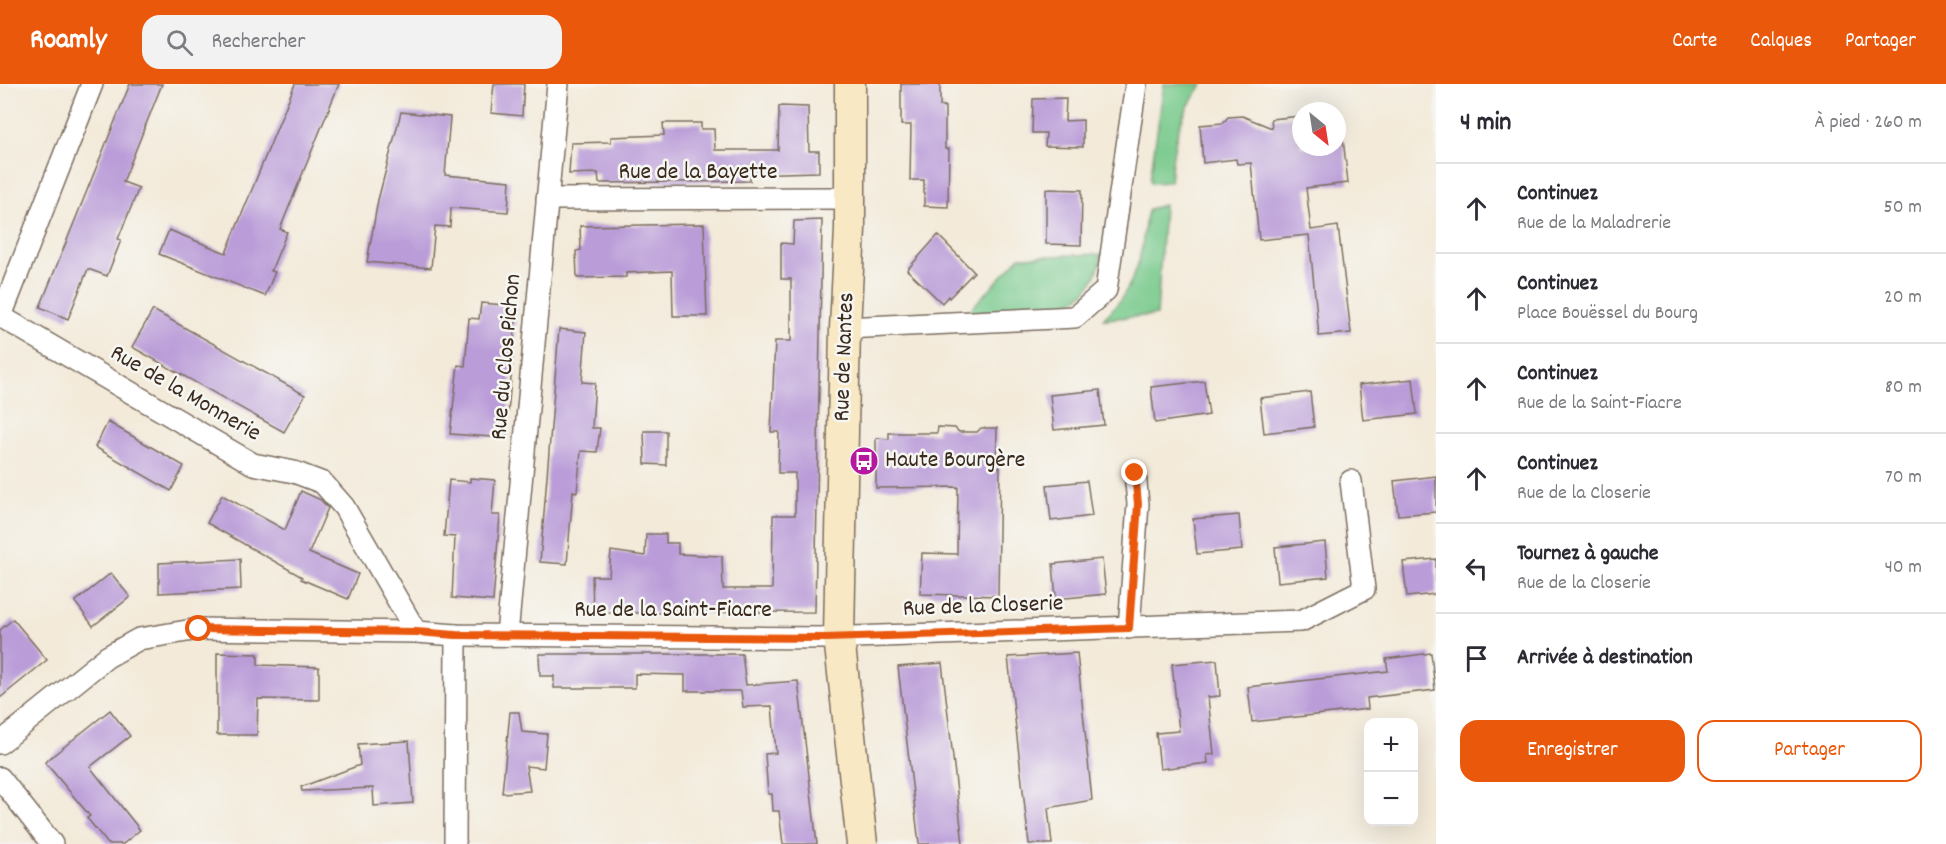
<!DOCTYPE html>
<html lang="fr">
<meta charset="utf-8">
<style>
body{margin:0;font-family:Dekko,sans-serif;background:#f2f2f3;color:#2b2b33}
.controls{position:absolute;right:18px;bottom:18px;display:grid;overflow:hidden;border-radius:12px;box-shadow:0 6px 24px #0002}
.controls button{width:54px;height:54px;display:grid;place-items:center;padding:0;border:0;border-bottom:2px solid #e1e1e2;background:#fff;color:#2b2b33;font:30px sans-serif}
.compass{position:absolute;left:1292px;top:18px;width:54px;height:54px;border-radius:50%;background:#fff;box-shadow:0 6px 24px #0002;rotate:150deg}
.stop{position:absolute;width:18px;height:18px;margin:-14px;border:4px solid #ea580c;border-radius:50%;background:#fff}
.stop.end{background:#ea580c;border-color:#fff;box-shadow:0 2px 6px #0008}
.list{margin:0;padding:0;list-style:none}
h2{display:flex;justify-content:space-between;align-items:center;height:78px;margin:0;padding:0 24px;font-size:26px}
h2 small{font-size:20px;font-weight:400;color:#7c7c81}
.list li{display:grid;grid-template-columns:39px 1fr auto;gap:18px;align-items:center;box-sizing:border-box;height:90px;padding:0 24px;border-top:2px solid #e1e1e2}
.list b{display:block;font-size:22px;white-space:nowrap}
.list p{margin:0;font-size:20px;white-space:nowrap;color:#7c7c81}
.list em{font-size:20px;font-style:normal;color:#7c7c81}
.actions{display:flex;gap:12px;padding:18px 24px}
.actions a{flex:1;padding:14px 0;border:2px solid #ea580c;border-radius:18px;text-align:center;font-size:21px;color:#ea580c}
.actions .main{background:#ea580c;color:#fff}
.icon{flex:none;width:33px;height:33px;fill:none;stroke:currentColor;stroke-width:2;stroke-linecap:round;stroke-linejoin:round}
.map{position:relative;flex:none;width:1436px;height:760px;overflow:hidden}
header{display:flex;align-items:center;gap:36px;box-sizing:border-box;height:84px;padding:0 30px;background:#ea580c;color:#fff}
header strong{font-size:28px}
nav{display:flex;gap:33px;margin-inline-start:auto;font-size:21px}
.search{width:420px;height:54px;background:#f2f2f3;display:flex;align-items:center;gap:15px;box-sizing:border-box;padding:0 21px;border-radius:18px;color:#7c7c81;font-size:22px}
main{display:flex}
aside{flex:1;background:#fff}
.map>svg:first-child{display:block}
</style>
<header>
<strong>Roamly</strong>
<div class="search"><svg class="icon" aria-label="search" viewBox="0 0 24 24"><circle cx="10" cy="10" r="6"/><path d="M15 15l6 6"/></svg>Rechercher</div>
<nav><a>Carte</a><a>Calques</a><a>Partager</a></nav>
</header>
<main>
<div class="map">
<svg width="1436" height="760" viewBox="0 0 1436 760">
<rect width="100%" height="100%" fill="#f6f6f2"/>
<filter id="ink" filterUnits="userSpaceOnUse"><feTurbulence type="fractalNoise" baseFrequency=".0167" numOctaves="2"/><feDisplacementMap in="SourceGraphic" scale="12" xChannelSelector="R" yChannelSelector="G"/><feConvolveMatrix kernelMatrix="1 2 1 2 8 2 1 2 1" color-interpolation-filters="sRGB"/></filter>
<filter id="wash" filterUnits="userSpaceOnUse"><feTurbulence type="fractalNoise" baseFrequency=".008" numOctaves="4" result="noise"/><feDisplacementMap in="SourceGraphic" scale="24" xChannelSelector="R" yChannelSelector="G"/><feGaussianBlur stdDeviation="1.35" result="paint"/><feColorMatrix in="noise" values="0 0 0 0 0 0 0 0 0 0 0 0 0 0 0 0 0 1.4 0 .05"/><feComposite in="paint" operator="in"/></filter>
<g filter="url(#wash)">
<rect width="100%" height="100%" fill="#f3ead9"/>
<!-- green -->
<g fill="#77c98b" stroke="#597a54" stroke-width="1.5">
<path d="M1164 0H1203C1178 31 1173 60 1170 98L1151 99 1150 95Z"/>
<path d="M1164 121 1157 231 1103 235C1125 215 1137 192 1142 162 1144 149 1144 137 1149 125Z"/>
<path d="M1102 170C1097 203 1080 218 1048 226L966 230 1020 173Z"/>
</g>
<g id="blocks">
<!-- building -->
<g fill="#ba9cd8">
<path d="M130 0H162L123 98 139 104 118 155 121 156 107 192 88 185 68 235 40 223Z"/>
<path d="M295 0H339L280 145 287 148 271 187 275 188 265 212 159 170 169 146 226 169Z"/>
<path d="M494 0H524L522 32 491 29Z"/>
<path d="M901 0H940V22H945V65H949L948 123 924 122V96H910L911 41H901Z"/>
<path d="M1066 14 1065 37 1083 36V63L1045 62 1046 49H1032L1033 15Z"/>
<path d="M779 22 808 23 809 67H819V88L750 90V97L599 99 598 89 569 90 571 59 611 58V53L664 51 663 39H701V45H714L715 66H778Z"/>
<path d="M401 28 450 33 445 91 510 97 508 128 451 124 450 143 435 142 431 184 367 178 378 116Z"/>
<path d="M1242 32 1272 44 1271 35 1301 32V63H1337V55L1343 54 1348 99 1306 104 1311 146 1338 142 1351 249 1319 252 1309 151 1259 156 1251 79 1237 80 1236 75 1203 79 1200 41 1223 39 1228 33Z"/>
<path d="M1046 105 1082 106 1081 161 1046 160Z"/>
<path d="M822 136 815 528 593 529 592 492H609L611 467 645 472 646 450H666V459H678V470L722 472 723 505H772L773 431H795V389H778L779 348H771L775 257H791V195H781V159L793 160 794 137Z"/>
<path d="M704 140 707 232H673L672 187 626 189V193L577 194 576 167 581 166 580 142Z"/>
<path d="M938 151 974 188 949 214 948 212 942 219 907 186Z"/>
<path d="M481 219 517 222 506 354 450 350 458 281 465 282 469 234 479 235Z"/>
<path d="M153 226 305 311 284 348 132 263Z"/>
<path d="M559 245 586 248 582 298 595 299 592 344H600L597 368 581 367 577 408 573 407 567 480 540 478Z"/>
<path d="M1413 295 1417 330 1363 336 1359 301Z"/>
<path d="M1204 297 1209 331 1155 339 1151 303Z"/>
<path d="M1100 306 1104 341 1054 346 1050 311Z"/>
<path d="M1310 308 1314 343 1264 349 1260 314Z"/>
<path d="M108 338 184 382 171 407 95 363Z"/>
<path d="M938 343 955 344 959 348H977L981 344H997L996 383H1000L998 512 920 510 922 469 957 470 958 403 876 404V354L889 355V349H937Z"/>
<path d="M644 347H666V381L645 380Z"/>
<path d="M1436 392V428L1398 431 1394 397Z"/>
<path d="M470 394 495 396 492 431H500L493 517 452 514 455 453 444 452 449 396 470 398Z"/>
<path d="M1087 397 1092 432 1051 437 1047 401Z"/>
<path d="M301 407 321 416 328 424 309 469 358 490 348 515 301 495 302 493 207 439 222 411 285 446Z"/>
<path d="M1239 431 1242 466 1197 470 1193 435Z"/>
<path d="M1325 458 1328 493 1278 498 1275 463Z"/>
<path d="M240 475 241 505 159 509V479Z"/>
<path d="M1102 475 1106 510 1056 515 1053 480Z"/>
<path d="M1436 475V510L1407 513 1403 478Z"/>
<path d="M111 489 130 513 93 542 75 518Z"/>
<path d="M13 535 47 576 0 614V546Z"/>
<path d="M217 569 258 570V581L319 583V616L258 615 257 651H217Z"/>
<path d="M1077 569 1092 716 1048 724 1052 760H1029L1008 573Z"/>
<path d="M1431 569 1435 606 1367 614 1368 625 1252 638 1248 603 1388 587 1386 575Z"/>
<path d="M539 570H742L746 601 798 597 817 760H783L779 727H773L772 710H768L765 670 776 669 772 622 743 623 741 607H685V591L635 590V604H554V592H540Z"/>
<path d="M1217 576 1220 612 1208 613 1214 670 1207 671 1208 679 1160 685 1156 649 1179 647 1172 580Z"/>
<path d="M942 579 963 760H919L898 583Z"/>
<path d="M110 626 130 652 90 683 140 746 123 760H108L87 734 90 732 45 678Z"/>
<path d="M510 628H519L522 648 547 650 544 684 526 682 530 707 502 709Z"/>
<path d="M409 657 413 719 374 722 373 704 302 707 301 703 360 681 358 660Z"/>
</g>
</g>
</g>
<g filter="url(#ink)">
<use href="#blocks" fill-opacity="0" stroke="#7b6d5f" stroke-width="1.5"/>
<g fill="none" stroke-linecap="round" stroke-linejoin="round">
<!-- street casing -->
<g stroke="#7b6d5f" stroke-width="24">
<g id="street">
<path d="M547 115 850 114"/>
<path d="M0 232 253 380 294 388 323 399 344 423 416 548"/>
<path d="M1 232 92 0"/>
<path d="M845 244 1075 233 1106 206 1136 0"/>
<path d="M1129 544 1138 420 1135 389"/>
<path d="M507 551 558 0"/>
<path d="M0 659 107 573 139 555 199 545 416 548 456 551 826 554 1301 537 1364 505 1351 397"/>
<path d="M0 694 52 760"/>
<path d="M455 760 456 551"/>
</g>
</g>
<!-- secondary casing -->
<g stroke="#7b6d5f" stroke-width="33">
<path id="secondary" d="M850 0V145L845 244 839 553 862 760"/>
</g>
<!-- street -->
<use href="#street" stroke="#fff" stroke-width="21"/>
<!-- secondary -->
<use href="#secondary" stroke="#f8e8c3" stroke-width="30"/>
</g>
</g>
<g fill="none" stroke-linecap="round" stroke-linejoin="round" filter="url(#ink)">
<!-- route -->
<path stroke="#ea580c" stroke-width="8" d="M199 545 416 548 456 551 826 554 1129 544 1138 420 1135 389"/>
</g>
<!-- icons -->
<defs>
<g id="bus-disc" transform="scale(1.5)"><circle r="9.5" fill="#b5179e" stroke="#f6f6f2"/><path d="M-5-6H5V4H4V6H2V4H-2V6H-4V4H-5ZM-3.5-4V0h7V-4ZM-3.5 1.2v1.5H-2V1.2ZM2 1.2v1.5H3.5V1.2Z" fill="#fff"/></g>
</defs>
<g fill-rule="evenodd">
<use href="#bus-disc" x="864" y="377"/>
</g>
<g text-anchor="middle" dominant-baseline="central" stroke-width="5" stroke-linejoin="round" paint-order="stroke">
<!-- street labels -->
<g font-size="24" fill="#3b2a1e" stroke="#f6f6f2">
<text x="698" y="89">Rue de la Bayette</text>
<text transform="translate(507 273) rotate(-85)">Rue du Clos Pichon</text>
<text transform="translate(845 273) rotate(-88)">Rue de Nantes</text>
<text transform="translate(185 310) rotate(30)">Rue de la Monnerie</text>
<text transform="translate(983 523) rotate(-2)">Rue de la Closerie</text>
<text x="673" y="527">Rue de la Saint-Fiacre</text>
</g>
<!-- poi labels -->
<g font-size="24" fill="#3b2a1e" stroke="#f6f6f2" text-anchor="start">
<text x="885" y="377">Haute Bourgère</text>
</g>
</g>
</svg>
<div class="controls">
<button>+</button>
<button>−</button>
</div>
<svg class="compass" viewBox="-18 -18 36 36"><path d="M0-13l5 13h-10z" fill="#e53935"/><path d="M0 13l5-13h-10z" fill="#7c7c81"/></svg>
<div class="stop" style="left:199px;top:545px"></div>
<div class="stop end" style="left:1135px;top:389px"></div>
</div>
<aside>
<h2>4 min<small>À pied · 260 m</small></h2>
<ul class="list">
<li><svg class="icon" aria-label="ahead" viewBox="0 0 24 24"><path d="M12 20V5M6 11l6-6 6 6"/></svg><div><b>Continuez</b><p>Rue de la Maladrerie</p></div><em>50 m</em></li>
<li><svg class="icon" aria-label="ahead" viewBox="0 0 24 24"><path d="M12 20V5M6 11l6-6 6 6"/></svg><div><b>Continuez</b><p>Place Bouëssel du Bourg</p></div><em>20 m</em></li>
<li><svg class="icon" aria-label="ahead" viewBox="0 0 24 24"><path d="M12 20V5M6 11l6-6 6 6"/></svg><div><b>Continuez</b><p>Rue de la Saint-Fiacre</p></div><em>80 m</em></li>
<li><svg class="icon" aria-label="ahead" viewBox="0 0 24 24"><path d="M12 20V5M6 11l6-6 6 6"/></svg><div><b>Continuez</b><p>Rue de la Closerie</p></div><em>70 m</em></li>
<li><svg class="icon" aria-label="left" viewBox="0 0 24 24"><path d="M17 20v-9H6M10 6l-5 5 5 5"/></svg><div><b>Tournez à gauche</b><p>Rue de la Closerie</p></div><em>40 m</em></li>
<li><svg class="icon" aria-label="arrive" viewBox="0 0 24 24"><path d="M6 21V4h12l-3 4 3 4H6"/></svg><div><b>Arrivée à destination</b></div></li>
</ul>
<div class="actions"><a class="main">Enregistrer</a><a>Partager</a></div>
</aside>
</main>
